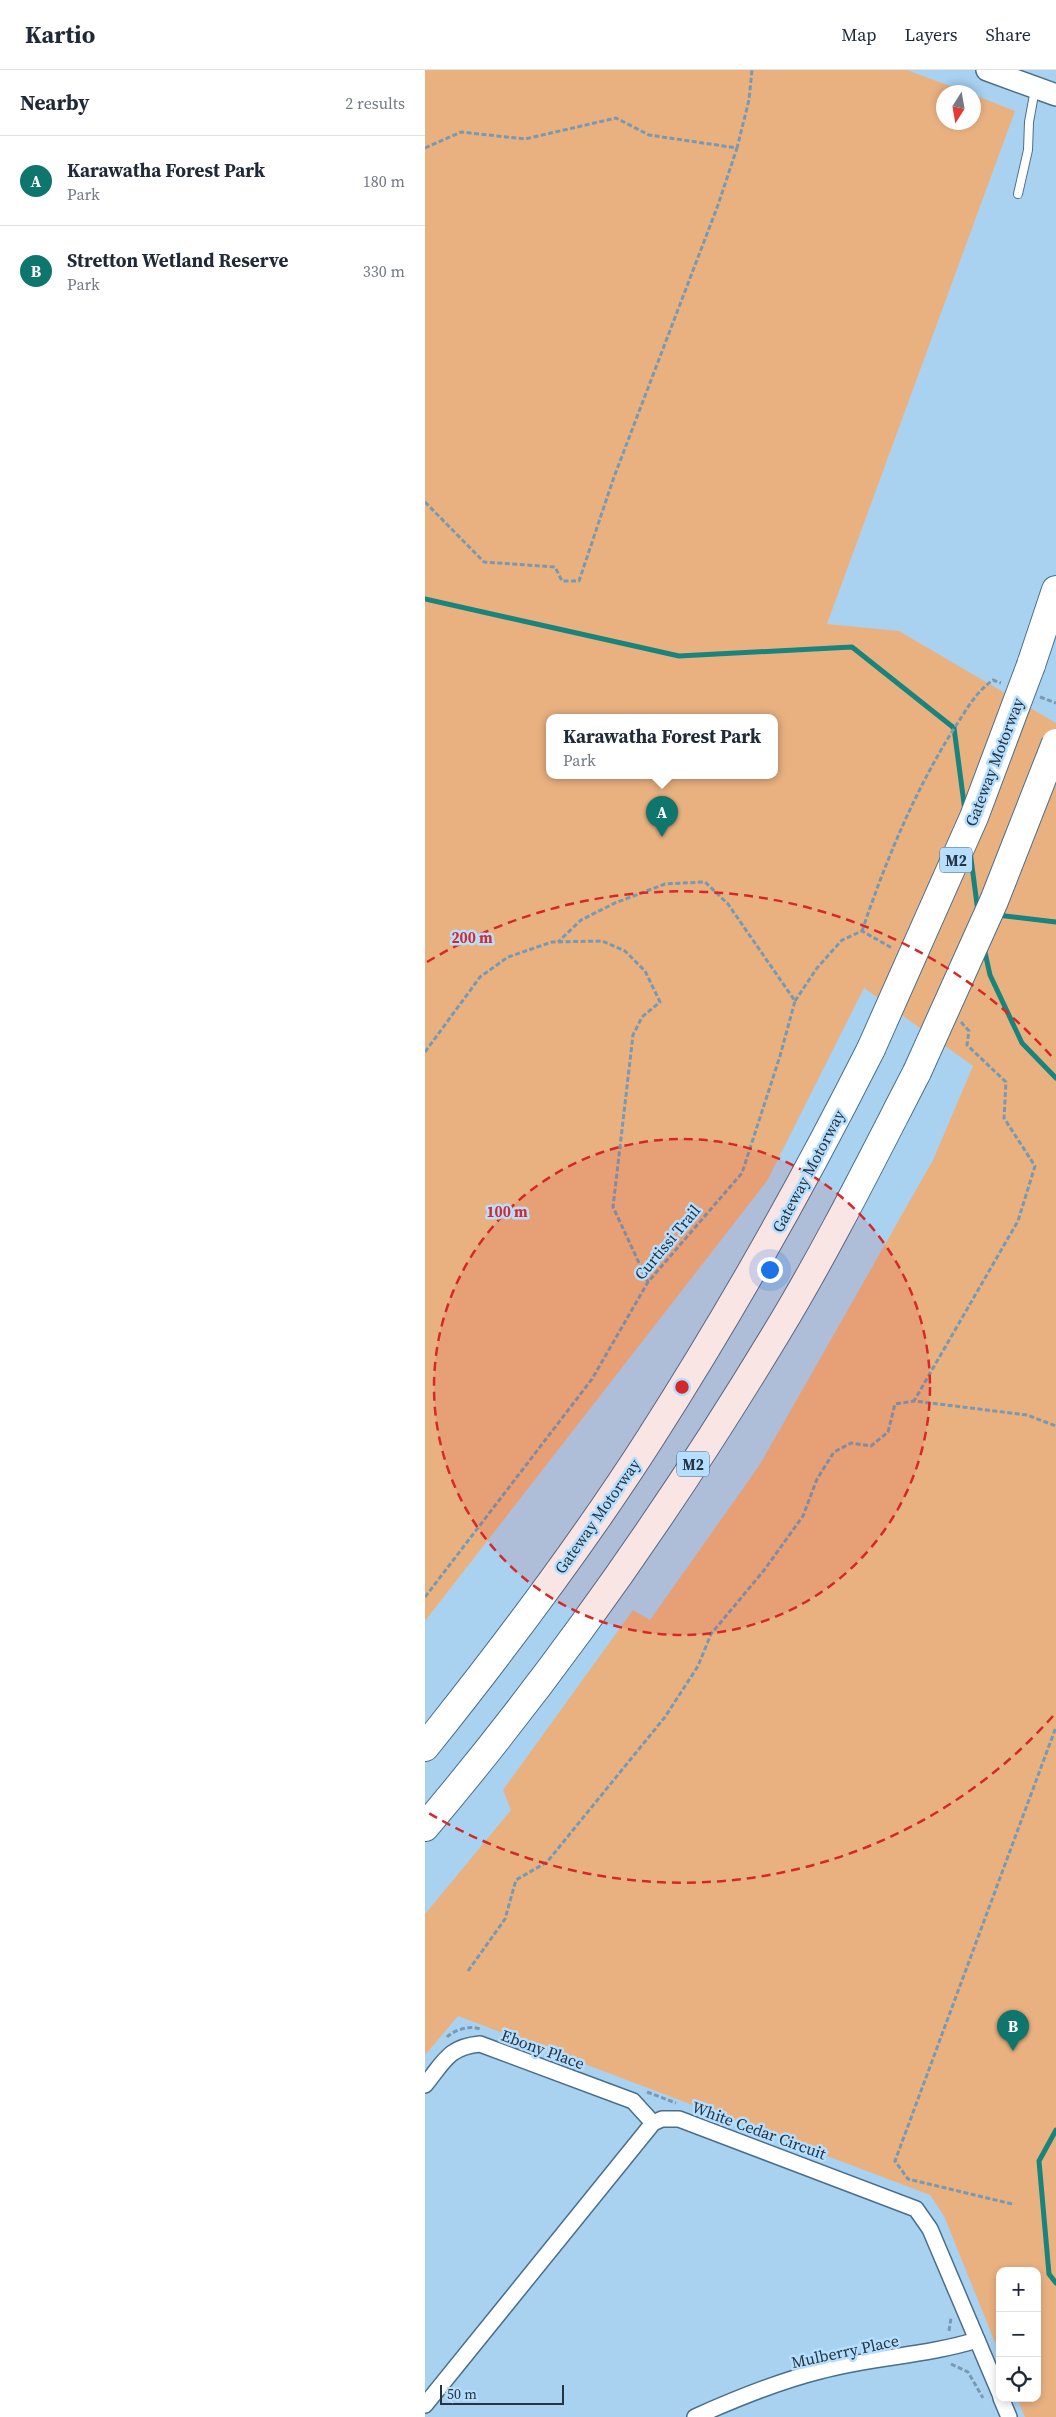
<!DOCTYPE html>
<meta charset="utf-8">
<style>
body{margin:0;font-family:"Source Serif 4",serif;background:#f6f6f7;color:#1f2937}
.controls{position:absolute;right:15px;bottom:15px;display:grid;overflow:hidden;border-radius:10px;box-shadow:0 2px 8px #0003}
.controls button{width:45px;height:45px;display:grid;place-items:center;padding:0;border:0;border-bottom:1px solid #e0e1e3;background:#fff;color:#1f2937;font:25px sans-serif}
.compass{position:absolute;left:511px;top:15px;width:45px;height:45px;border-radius:50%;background:#fff;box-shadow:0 2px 8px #0003;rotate:191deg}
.scale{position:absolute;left:15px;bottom:12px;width:124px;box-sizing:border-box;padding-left:5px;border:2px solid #243440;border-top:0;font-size:14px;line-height:18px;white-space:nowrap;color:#243440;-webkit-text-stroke:4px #b6dfff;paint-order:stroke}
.you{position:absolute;left:344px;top:1199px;width:18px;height:18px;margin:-12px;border:4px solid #fff;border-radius:50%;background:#1a73e8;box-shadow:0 0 0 8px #1a73e833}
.badge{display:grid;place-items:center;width:32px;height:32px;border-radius:50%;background:#0f766e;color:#fff;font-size:16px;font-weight:700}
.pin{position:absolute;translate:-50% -41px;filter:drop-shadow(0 1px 2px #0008)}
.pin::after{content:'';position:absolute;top:26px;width:18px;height:15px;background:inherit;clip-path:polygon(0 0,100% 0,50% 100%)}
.popup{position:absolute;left:121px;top:644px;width:232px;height:65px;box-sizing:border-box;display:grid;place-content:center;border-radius:10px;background:#fff;filter:drop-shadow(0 1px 4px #0005);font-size:16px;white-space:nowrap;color:#747a83}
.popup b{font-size:19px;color:#1f2937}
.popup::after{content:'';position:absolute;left:50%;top:100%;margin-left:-10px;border:10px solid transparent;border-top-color:#fff}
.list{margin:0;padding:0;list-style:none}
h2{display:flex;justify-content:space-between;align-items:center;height:65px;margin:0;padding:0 20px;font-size:21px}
h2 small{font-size:16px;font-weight:400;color:#747a83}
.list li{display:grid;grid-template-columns:32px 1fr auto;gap:15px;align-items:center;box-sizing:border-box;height:90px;padding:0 20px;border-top:1px solid #e0e1e3}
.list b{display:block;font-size:19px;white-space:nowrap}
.list p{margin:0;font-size:16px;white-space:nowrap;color:#747a83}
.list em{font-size:16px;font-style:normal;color:#747a83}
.icon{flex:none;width:28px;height:28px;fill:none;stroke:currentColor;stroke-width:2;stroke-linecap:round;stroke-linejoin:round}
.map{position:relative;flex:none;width:631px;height:2347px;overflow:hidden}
header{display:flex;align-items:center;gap:30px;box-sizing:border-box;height:70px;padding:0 25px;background:#fff;border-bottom:1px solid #e0e1e3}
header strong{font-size:24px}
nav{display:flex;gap:28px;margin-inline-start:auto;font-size:18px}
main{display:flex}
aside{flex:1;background:#fff}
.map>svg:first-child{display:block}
</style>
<header>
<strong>Kartio</strong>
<nav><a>Map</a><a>Layers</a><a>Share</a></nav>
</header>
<main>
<aside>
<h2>Nearby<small>2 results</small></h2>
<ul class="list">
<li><span class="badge">A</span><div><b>Karawatha Forest Park</b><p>Park</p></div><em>180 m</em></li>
<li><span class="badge">B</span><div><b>Stretton Wetland Reserve</b><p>Park</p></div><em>330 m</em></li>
</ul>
</aside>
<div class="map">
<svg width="631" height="2347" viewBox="0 0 631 2347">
<rect width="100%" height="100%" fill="#a9d2f1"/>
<!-- green -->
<path fill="#eab180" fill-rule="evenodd" d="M0 0H482L541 22H518V52H548L549 25 590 41 402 554 474 561 631 653V2347H600L592 2328H612V2201H575V2285L519 2146 505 2125 33 1946 0 1985V1844L86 1740 78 1720 208 1540 225 1550 334 1396 508 1090 548 996 439 918 342 1111 0 1551ZM124 648H350V706H124Z"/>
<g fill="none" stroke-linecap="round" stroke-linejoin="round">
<!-- stream -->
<g stroke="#19847c" stroke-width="5">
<path d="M0 529 254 586 427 577 529 658 540 741"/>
<path d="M545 781 553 842"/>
<path d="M572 845 631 852"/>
<path d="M559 878 565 905 597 973 631 1008"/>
<path d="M631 2060 614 2091 624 2204 631 2213"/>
</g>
<!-- lane casing -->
<g stroke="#4a6f8b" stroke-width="10">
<path id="lane" d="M593 124 603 80 604 52 610 19"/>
</g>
<!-- street casing -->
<g stroke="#4a6f8b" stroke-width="18">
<g id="street">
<path d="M0 2015C19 1992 23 1977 55 1974L208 2031 228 2053"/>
<path d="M576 2328 584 2347"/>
<path d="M0 2335 228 2053 237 2049H254L491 2139 505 2159 575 2324"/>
<path d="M270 2347C310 2329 351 2312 395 2301 447 2287 500 2286 552 2270"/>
</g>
</g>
<!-- secondary casing -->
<g stroke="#4a6f8b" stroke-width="24">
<path id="secondary" d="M562 0 631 25"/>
</g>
<!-- highway casing -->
<g stroke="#4a6f8b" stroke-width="30">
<g id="highway">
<path d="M606 595 631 520"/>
<path d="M0 1677C80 1577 157 1475 226 1367 306 1242 379 1112 446 979"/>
<path d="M0 1757C131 1602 247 1436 352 1262 403 1178 447 1089 492 1002"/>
</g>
</g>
<!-- path -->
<g stroke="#7999b1" stroke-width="3" stroke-dasharray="5 2.5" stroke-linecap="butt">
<path d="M0 78 36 62 100 69 191 48 224 65 312 78 324 30 327 0"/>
<path d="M0 432 59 492 130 497 137 511H154L189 407 293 135 312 78"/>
<path d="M615 627 631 633"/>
<path d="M437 861C461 790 490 720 530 657 542 639 550 623 568 610L576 613"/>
<path d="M370 931 392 898 417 870 437 861 467 878"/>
<path d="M536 952 544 961 542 975 581 1012 579 1048 610 1096 593 1151 489 1331 602 1345 631 1356"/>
<path d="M0 982 55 907 83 887 127 872 177 871 200 881 220 901 235 932 217 947 208 965 188 1137 223 1212"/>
<path d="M0 1527 167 1309 223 1212 317 1103 355 986 370 931 303 834 280 812 240 814 190 833 156 850 133 872"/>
<path d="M43 1901 80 1849 91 1810 122 1792 240 1647 273 1596 286 1564 340 1499 378 1446 392 1409 409 1382 426 1373 446 1376 463 1362 470 1334 489 1331"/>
<path d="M22 1967C29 1960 45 1955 55 1959"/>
<path d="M222 2022 251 2033"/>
<path d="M587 2134 483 2109 470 2091 631 1657"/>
<path d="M524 2261 526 2248"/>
<path d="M526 2294 543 2302 558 2328"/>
</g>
<!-- lane -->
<use href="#lane" stroke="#fff" stroke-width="8"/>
<!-- street -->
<use href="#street" stroke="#fff" stroke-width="15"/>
<!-- secondary -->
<use href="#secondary" stroke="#fff" stroke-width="21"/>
<!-- highway -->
<use href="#highway" stroke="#fff" stroke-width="28"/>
<!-- highway-bridge casing -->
<g stroke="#4a6f8b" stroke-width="30" stroke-linecap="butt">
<g id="highway-bridge">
<path d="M446 979 549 747 606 595"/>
<path d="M492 1002 569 831 631 673"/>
</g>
</g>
<!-- highway-bridge -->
<use href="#highway-bridge" stroke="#fff" stroke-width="28"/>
</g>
<!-- distance rings -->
<circle cx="257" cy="1317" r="248" fill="#d62828" fill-opacity=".12"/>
<g fill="none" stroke="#d62828" stroke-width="2.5" stroke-dasharray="9 6">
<circle cx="257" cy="1317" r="248"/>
<path d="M628 1646A496 496 0 0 1 2 1742M2 892A496 496 0 0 1 628 988"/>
</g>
<g text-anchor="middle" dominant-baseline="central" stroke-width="5" stroke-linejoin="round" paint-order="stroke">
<!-- shield labels -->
<g fill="#b6dfff" stroke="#506779" stroke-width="1">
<rect x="515" y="777.5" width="32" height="25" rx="4"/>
<rect x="252" y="1381.5" width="32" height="25" rx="4"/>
</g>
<g font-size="15" font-weight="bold" fill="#243440">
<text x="531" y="790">M2</text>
<text x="268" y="1394">M2</text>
</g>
<!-- street labels -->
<g font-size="16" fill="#243440" stroke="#b6dfff">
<text transform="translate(569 692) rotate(-69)">Gateway Motorway</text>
<text transform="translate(383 1101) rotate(-62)">Gateway Motorway</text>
<text transform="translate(242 1172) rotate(-50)">Curtissi Trail</text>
<text transform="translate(172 1446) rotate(-55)">Gateway Motorway</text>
<text transform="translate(118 1979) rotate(20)">Ebony Place</text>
<text transform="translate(334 2060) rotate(20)">White Cedar Circuit</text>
<text transform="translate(420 2281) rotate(-12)">Mulberry Place</text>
</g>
</g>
<circle cx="257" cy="1317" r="8" fill="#d62828" stroke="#b6dfff" stroke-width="2.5"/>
<g font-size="15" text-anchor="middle" font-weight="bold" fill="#d62828" stroke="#b6dfff" stroke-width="5" stroke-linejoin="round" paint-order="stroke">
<text x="47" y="873">200 m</text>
<text x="82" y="1147">100 m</text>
</g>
</svg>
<div class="controls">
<button>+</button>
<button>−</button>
<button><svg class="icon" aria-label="locate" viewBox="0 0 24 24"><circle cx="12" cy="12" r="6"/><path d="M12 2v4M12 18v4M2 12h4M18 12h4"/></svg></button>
</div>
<svg class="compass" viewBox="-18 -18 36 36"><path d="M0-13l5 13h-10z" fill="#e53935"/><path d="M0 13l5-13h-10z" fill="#747a83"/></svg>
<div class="scale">50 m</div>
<div class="you"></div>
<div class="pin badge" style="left:237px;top:767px">A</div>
<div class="popup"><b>Karawatha Forest Park</b>Park</div>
<div class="pin badge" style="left:588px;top:1981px">B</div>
</div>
</main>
